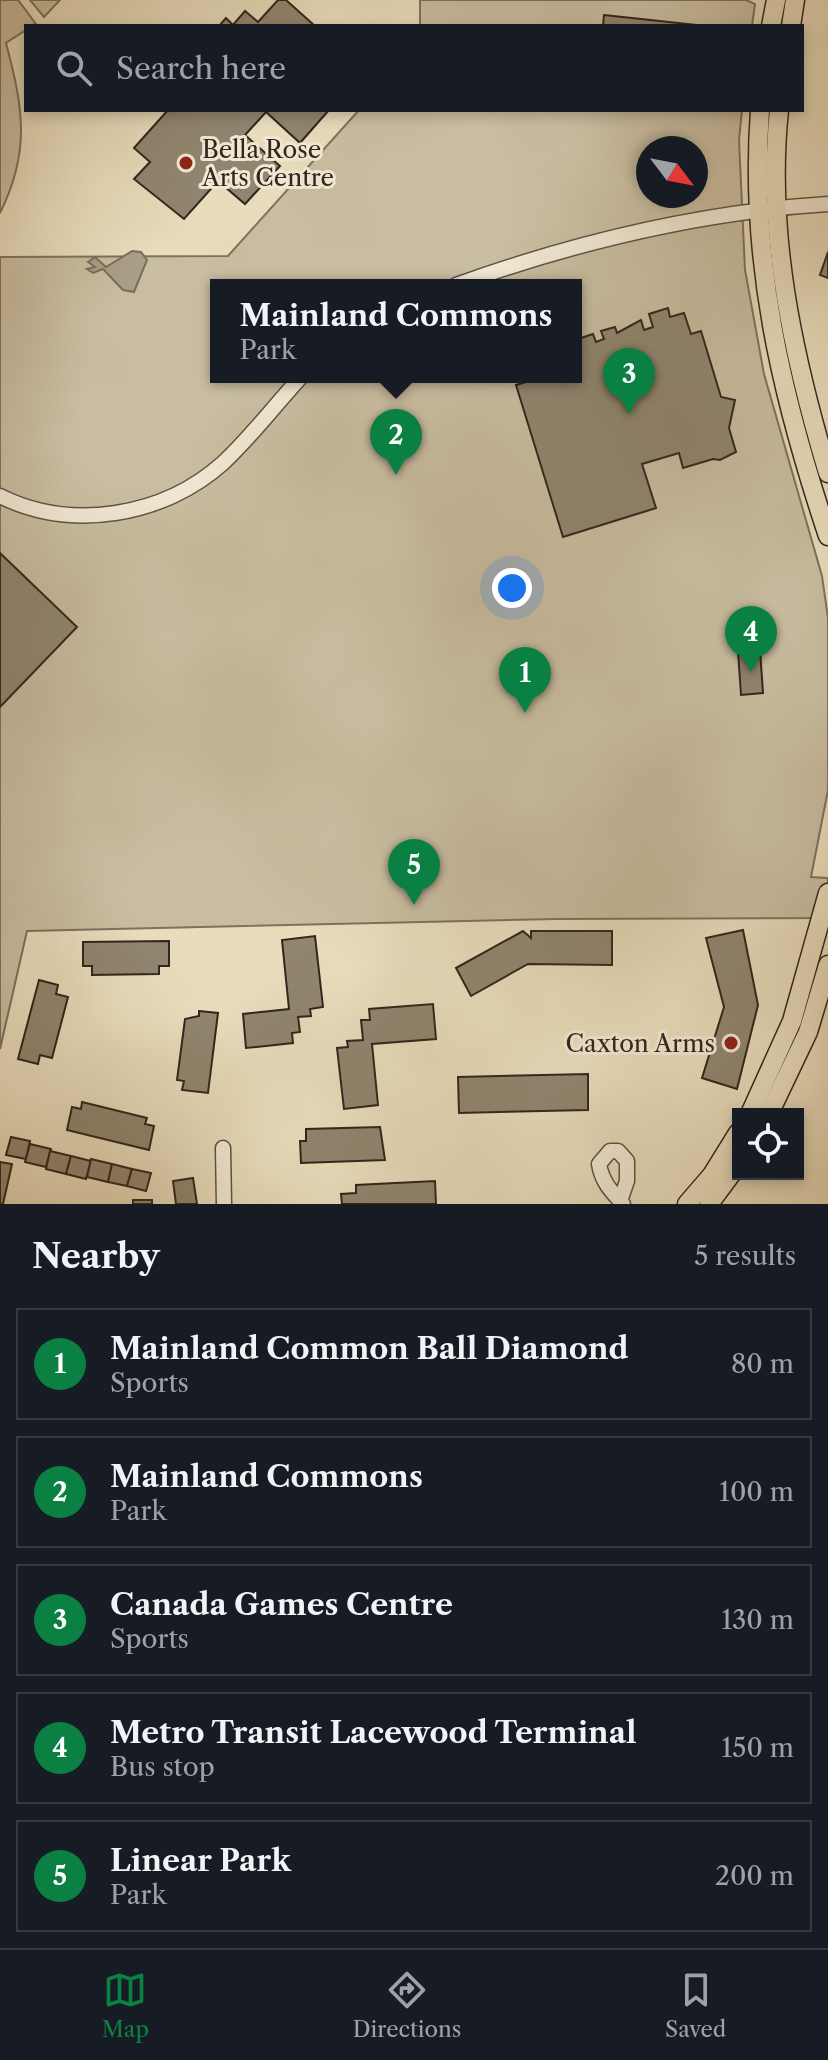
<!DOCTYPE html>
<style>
body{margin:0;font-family:"Libre Caslon Text",serif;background:#242831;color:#f1f3f6}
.controls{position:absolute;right:24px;bottom:24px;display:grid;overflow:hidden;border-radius:0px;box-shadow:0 4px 12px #0003}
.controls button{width:72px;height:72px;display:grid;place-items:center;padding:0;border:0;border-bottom:2px solid #363941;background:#171b24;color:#f1f3f6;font:40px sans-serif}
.compass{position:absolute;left:636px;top:136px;width:72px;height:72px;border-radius:50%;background:#171b24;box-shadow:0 4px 12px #0003;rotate:122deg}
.you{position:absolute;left:512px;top:588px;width:28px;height:28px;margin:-20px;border:6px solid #fff;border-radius:50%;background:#1a73e8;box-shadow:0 0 0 12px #1a73e833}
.badge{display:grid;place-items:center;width:52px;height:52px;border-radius:50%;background:#0b8043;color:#fff;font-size:26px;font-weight:700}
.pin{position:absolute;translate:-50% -66px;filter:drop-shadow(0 2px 4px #0008)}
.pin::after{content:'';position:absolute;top:42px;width:28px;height:24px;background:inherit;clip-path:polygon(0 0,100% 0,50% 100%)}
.popup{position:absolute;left:210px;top:279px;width:372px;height:104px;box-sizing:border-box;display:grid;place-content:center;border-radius:0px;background:#171b24;filter:drop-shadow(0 2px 6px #0005);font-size:26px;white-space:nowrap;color:#9ea1a6}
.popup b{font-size:30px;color:#f1f3f6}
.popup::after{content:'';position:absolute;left:50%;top:100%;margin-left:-16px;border:16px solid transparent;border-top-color:#171b24}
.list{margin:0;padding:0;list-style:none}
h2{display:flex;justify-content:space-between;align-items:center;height:104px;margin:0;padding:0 32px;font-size:34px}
h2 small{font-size:26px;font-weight:400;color:#9ea1a6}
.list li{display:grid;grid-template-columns:52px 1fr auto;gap:24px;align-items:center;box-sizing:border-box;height:112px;margin:0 16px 16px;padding:0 16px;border:2px solid #363941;border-radius:0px}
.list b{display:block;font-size:30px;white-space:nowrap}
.list p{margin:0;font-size:26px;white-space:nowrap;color:#9ea1a6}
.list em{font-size:26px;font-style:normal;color:#9ea1a6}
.icon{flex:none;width:44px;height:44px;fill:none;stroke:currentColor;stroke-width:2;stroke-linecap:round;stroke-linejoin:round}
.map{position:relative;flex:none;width:828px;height:1204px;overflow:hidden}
.search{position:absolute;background:#171b24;box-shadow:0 4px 12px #0003;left:24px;right:24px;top:24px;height:88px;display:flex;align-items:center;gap:20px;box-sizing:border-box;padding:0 28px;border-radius:0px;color:#9ea1a6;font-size:30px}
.sheet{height:744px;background:#171b24}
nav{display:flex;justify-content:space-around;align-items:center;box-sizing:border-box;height:112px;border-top:2px solid #363941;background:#171b24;font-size:22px;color:#9ea1a6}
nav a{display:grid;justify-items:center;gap:4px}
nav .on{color:#0b8043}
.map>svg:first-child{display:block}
</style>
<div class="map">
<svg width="828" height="1204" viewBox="0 0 828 1204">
<rect width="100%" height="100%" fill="#e8dcbc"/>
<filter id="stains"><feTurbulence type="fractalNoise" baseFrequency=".0025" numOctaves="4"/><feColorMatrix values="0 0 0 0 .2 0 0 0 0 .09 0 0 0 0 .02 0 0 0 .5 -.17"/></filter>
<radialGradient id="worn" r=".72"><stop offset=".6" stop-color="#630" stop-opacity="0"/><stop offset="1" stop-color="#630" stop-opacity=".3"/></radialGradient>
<!-- green -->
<g fill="#c9bda1" stroke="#7c725e" stroke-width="2" fill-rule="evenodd">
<path d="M0 0H18L36 24 26 26V30L6 43C23 107 31 151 0 213Z"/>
<path d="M30 0H60L44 17Z"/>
<path d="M420 0H746L755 4 752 26H420Z"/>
<path d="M359 110H742L739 140 745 270 764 374 822 576 828 618V790L811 877 828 878V918L556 919 27 931 0 1049V257L228 256ZM648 148H696V196H648ZM216 285H576V377H216Z"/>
</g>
<!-- water -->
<path fill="#a99e86" stroke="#796e5c" stroke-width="2" d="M132 251 141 252 147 260 134 292 123 290 103 269 93 273 87 269 95 267 88 262 95 257 106 267Z"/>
<!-- building -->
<g fill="#90856f" stroke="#30261c" stroke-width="2">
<path d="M278 0H286L315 26H219L226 18 233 25 245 11 258 22Z"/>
<path d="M604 15 706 26H603Z"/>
<path d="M329 110 300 143 266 112 245 135 280 166 245 204 218 181 184 219 134 179 150 162 134 148 168 110Z"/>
<path d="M828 252V278L820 275Z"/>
<path d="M668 308 670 317 684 313 691 334 701 331 721 397 735 400 729 428 736 452 720 460 713 459 683 468 679 453 642 464 656 508 563 537 516 385 543 377H576V348L580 346 578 339 593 334 596 342 604 339 601 331 615 327 617 333 641 320 644 330 653 327 649 314Z"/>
<path d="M0 553 77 627 0 707Z"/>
<path d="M760 650 763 693 741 695 738 651Z"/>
<path d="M743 930 758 1005 737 1089 702 1078 724 1007 706 938Z"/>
<path d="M523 931 531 938V931H612V965L528 964 471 996 456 968Z"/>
<path d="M315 936 323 1007 310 1009 311 1016 298 1017 300 1032 292 1033 293 1043 246 1048 243 1014 289 1009 282 940Z"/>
<path d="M169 941V966H159V974L92 975V966H83V942Z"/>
<path d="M39 980 58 985 56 994 68 997 52 1058 40 1055 38 1064 18 1059Z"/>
<path d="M433 1004 436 1039 372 1044 378 1105 344 1109 337 1048 348 1047 347 1041 363 1040 361 1020H370L369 1009Z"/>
<path d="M199 1011 218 1013 208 1093 182 1090 184 1081 177 1080 185 1019 199 1016Z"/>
<path d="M588 1074V1110L459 1113 458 1077Z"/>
<path d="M82 1102 147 1118 145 1124 154 1126 149 1150 67 1130 72 1107 81 1109Z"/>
<path d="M380 1127 385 1160 301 1163 300 1141H306V1129Z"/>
<path d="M11 1137 30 1141 26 1159 6 1155Z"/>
<path d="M30 1144 51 1149 46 1167 25 1162Z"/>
<path d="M50 1151 71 1156 66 1174 46 1169Z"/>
<path d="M71 1156 91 1161 86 1179 66 1174Z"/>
<path d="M91 1159 112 1164 108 1182 87 1177Z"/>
<path d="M0 1162 12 1164 3 1204H0Z"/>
<path d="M112 1164 132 1169 127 1186 108 1182Z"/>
<path d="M132 1169 151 1173 146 1191 127 1186Z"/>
<path d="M193 1178 197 1204H176L173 1181Z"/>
<path d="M435 1181 436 1204H342L341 1194 356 1193V1185Z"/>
<rect x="133" y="1200" width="19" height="4"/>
</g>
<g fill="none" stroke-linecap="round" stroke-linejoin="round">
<!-- minor casing -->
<g stroke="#5e5444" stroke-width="17">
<g id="minor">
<path d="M456 285C576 242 700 212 828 204"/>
<path d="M0 496C72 532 164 516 223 463 251 437 275 405 301 377"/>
<path d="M223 1148 224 1204"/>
<path d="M620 1201 627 1181V1161L618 1151H610L599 1164C602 1182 611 1191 623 1204"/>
</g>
</g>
<!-- major casing -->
<g stroke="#30261c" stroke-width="21">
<g id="major">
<path d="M771 26 776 0"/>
<path d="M791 26 795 0"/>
<path d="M760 110C749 260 781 395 828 536"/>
<path d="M779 110C766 233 793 356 828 473"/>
<path d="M750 1114 792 1021 828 893"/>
<path d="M769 1114 808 1032 828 965"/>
<path d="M687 1204 712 1175 738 1133"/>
<path d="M709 1204 738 1165"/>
</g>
</g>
<!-- minor -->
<use href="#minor" stroke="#f0e8d3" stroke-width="14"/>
<!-- major -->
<use href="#major" stroke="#e8dcbc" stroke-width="18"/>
</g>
<!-- markers -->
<g fill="#8f2418" stroke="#f0e8d3" stroke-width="3">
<circle cx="186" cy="163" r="8"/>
<circle cx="731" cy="1043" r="8"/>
</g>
<g text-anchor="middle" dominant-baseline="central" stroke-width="6" stroke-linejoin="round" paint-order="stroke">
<!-- poi labels -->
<g font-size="24" fill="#30261c" stroke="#f0e8d3" text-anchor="start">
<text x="202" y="149">Bella Rose<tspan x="202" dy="28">Arts Centre</tspan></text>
<text x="715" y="1043" text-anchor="end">Caxton Arms</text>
</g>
</g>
<rect width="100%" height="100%" filter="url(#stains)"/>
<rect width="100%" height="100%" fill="url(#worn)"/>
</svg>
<div class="controls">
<button><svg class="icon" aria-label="locate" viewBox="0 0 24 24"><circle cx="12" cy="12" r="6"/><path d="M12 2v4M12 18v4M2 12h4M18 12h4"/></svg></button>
</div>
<svg class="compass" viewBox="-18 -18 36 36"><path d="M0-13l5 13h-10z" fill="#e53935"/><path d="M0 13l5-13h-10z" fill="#9ea1a6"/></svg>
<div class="you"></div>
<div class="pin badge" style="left:525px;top:713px">1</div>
<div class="pin badge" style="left:396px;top:475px">2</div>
<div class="popup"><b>Mainland Commons</b>Park</div>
<div class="pin badge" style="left:629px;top:414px">3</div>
<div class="pin badge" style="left:751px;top:672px">4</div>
<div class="pin badge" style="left:414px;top:905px">5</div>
<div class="search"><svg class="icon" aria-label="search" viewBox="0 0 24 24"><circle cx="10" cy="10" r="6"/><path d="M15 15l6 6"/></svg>Search here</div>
</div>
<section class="sheet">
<h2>Nearby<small>5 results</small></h2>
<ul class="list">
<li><span class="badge">1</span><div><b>Mainland Common Ball Diamond</b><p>Sports</p></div><em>80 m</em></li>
<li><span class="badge">2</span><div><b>Mainland Commons</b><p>Park</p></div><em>100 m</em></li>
<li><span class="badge">3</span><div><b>Canada Games Centre</b><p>Sports</p></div><em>130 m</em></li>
<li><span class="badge">4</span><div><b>Metro Transit Lacewood Terminal</b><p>Bus stop</p></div><em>150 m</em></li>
<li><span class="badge">5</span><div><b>Linear Park</b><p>Park</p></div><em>200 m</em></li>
</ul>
</section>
<nav>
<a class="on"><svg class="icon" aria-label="map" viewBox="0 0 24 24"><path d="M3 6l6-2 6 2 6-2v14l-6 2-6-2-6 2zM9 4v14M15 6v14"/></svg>Map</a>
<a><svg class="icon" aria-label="directions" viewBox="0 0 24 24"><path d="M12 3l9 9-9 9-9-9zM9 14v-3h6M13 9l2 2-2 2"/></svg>Directions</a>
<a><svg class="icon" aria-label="saved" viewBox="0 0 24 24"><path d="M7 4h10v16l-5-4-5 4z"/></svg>Saved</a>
</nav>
